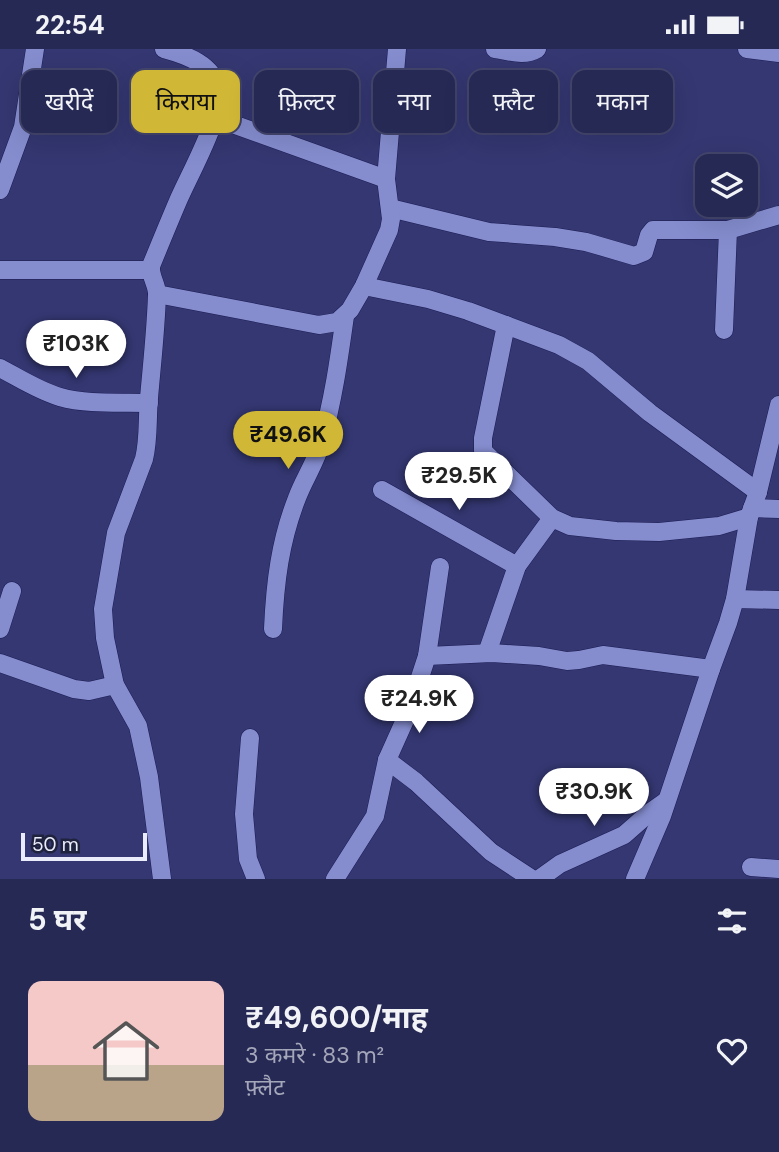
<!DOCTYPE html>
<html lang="hi">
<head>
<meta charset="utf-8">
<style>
  body { margin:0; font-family:"DM Sans","Noto Sans Devanagari",sans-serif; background:#2f315b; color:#f1f3f6; height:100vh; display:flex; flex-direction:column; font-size:26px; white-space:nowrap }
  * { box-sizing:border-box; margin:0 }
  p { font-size:23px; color:#a4a6b9 }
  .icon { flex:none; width:38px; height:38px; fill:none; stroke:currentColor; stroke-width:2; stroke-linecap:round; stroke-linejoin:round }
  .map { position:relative; height:830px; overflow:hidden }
  .drawer { display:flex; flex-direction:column; background:#272955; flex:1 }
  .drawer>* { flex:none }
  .guide { position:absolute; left:21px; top:21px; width:738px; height:63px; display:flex; gap:14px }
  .controls { position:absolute; left:695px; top:105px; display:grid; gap:14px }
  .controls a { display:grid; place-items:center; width:63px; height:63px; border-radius:14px; background:#272955; box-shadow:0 7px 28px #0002,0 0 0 2px #43456c; font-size:35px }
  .scale { position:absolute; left:21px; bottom:18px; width:126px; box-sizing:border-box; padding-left:7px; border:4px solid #eaecfb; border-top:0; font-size:19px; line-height:24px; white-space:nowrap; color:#eaecfb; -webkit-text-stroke:5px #20233d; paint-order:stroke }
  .price { position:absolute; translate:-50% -60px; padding:0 16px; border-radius:24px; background:#fff; color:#222; font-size:23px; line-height:46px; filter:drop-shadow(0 2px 4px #0008) }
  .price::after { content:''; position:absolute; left:50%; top:42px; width:21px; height:16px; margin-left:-10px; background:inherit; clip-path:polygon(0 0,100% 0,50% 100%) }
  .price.current { background:#d0b736; color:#111 }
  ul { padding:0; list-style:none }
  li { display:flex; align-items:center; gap:21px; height:175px; padding:0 28px }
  li span { display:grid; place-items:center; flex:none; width:196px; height:140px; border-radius:14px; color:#555 }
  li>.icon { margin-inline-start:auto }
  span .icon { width:84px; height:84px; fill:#fffc; stroke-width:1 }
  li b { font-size:30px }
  h2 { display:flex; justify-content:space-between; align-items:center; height:84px; padding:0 28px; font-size:30px }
  .chip { padding:0 24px; border-radius:14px; background:#272955; box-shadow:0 7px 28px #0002,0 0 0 2px #43456c; font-size:24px; line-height:63px }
  .chip.current { background:#d0b736; color:#111 }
  .status { display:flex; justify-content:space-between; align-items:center; height:49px; padding:0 35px; background:#272955; direction:ltr }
  .status svg { height:19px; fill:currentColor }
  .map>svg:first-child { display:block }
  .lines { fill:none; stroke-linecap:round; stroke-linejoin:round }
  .minor-casing { stroke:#1d1c53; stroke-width:19 }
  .minor { stroke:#858dcf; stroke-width:18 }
</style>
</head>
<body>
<div class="status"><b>22:54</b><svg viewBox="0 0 49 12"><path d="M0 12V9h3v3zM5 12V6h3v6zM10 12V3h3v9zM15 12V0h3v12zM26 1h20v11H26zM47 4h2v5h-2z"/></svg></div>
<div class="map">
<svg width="779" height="830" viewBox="0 0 779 830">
  <rect width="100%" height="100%" fill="#343771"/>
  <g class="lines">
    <defs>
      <g id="minor">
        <path d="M495,0C509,2 524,8 537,0"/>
        <path d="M747,0L779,4"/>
        <path d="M216,69L386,130"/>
        <path d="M0,141L23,78L35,0"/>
        <path d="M390,159L489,183L555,188L586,193L634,207L644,203L649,186L653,181H728L779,166"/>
        <path d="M0,221H151"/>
        <path d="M364,237L428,250L468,262L559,296L588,312L650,364L758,443"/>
        <path d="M157,245L319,276L337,273L350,261L364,237L389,181L391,170L386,130L397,0"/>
        <path d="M506,276L483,389V402L552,469L570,477L616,482L659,483L719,477L749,468"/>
        <path d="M724,281L728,181"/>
        <path d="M0,319C19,329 39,342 60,348C88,356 120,353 149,354"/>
        <path d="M382,441L517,517"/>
        <path d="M752,459L779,460"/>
        <path d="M735,550L779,551"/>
        <path d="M0,580L12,542"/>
        <path d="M273,580C275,534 280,492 297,449C304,430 316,413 321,394C333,353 339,310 345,267"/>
        <path d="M487,604L517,517L552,469"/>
        <path d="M427,607L492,604L539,607L567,612L579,611L603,606L711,620"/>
        <path d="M0,614L74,640L89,642L115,636"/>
        <path d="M250,689L244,765L248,810L256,830"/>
        <path d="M387,711L416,733L491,803L532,830"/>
        <path d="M751,818L779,820"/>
        <path d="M162,830L149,728L138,677L115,636L105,589L103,560L116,484L144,410C149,390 147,370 149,349C152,314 156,280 157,245C157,235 150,228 151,217C160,195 169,173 178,152C189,126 224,65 218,40C213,15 186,6 164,0"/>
        <path d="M335,830L375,767L387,711L409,662L427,607L440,518"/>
        <path d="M539,830L560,815L624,786L649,764L666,752"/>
        <path d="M635,830L662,767L711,620L728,574L735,550L749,468L758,443L779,356"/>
      </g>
    </defs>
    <!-- minor casing -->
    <use href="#minor" class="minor-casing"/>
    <!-- minor -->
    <use href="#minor" class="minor"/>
  </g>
</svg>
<div class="controls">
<a><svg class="icon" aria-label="layers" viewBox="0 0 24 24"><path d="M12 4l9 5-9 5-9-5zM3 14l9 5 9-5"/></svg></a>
</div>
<div class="scale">50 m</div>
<b class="price" style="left:76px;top:331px">₹103K</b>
<b class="price current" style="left:288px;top:422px">₹49.6K</b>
<b class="price" style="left:459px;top:463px">₹29.5K</b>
<b class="price" style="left:419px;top:686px">₹24.9K</b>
<b class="price" style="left:594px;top:779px">₹30.9K</b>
<div class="guide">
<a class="chip">खरीदें</a>
<a class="chip current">किराया</a>
<a class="chip">फ़िल्टर</a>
<a class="chip">नया</a>
<a class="chip">फ़्लैट</a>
<a class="chip">मकान</a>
</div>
</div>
<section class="drawer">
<h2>5 घर<svg class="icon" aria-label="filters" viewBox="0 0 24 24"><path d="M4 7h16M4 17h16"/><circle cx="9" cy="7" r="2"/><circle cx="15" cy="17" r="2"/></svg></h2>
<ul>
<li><span style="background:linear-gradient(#f6c9c9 60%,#b9a48a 0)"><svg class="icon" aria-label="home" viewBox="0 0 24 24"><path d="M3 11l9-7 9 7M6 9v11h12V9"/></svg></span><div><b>₹49,600/माह</b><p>3 कमरे · 83 m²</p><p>फ़्लैट</p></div><svg class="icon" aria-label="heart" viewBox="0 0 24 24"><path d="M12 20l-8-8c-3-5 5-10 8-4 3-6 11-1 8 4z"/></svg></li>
</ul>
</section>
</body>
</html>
